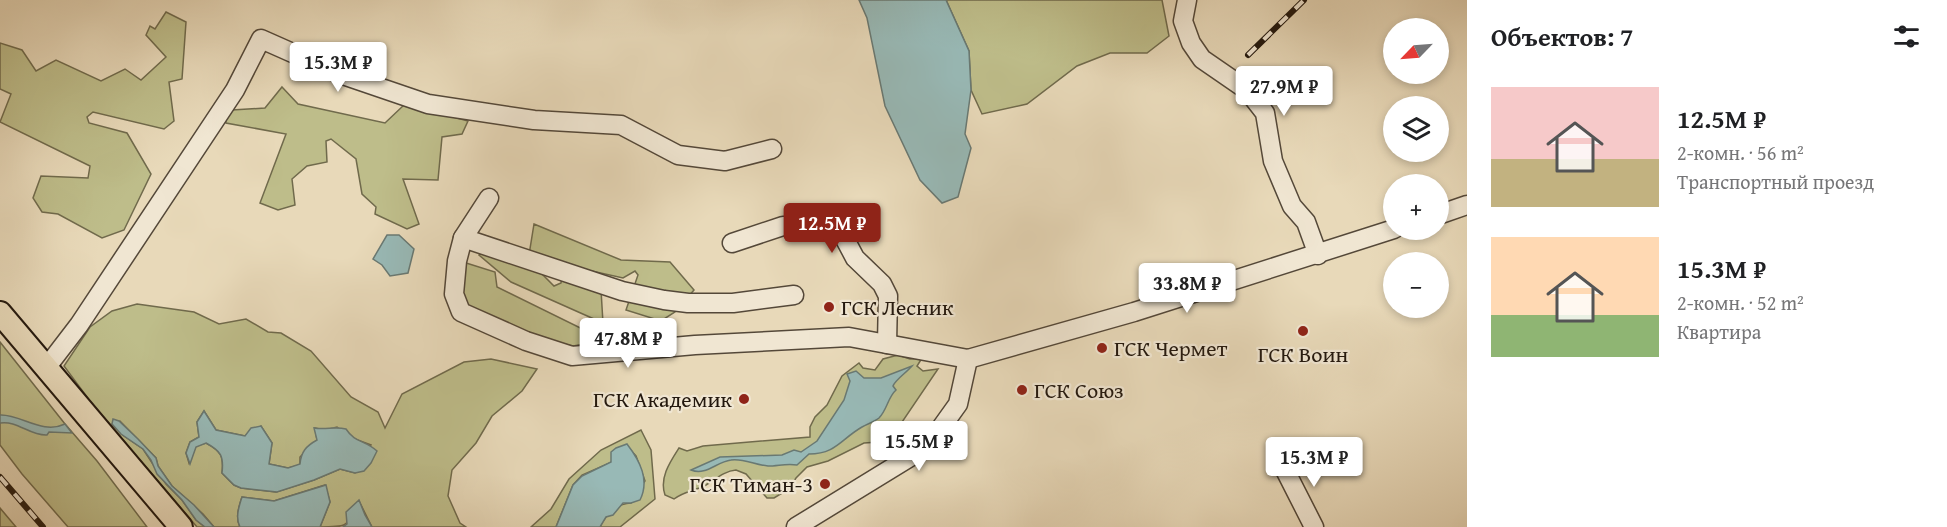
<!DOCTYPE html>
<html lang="ru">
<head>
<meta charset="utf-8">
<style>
  body { margin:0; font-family:"Gentium Book Plus",serif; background:#f2f2f2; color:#202124; height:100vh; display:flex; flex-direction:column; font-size:22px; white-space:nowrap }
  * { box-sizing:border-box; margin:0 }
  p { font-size:20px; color:#757577 }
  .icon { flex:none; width:33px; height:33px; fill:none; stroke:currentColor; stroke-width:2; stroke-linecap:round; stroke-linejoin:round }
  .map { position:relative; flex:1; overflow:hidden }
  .side { display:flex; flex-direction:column; background:#fff; width:480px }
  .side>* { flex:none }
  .needle { width:39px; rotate:245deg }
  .controls { position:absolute; left:1383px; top:18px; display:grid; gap:12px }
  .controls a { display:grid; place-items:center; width:66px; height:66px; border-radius:50%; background:#fff; box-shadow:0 3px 9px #0003; font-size:30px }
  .price { position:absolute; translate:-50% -51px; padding:0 14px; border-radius:6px; background:#fff; color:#222; font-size:20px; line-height:39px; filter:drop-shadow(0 2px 3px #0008) }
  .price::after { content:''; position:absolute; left:50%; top:36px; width:18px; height:14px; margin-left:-9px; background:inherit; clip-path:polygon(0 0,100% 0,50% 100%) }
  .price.current { background:#8f2418; color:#fff }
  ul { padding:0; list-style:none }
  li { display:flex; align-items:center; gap:18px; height:150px; padding:0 24px }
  li span { display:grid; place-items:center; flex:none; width:168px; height:120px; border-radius:0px; color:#555 }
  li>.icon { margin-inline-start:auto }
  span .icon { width:72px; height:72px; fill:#fffc; stroke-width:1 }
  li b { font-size:26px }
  h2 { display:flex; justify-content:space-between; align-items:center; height:72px; padding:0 24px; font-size:26px }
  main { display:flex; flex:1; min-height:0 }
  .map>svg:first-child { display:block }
  .green { fill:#bebd8a; stroke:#706a4c; stroke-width:1.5; fill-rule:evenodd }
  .water { fill:#98b9b6; stroke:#697973; stroke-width:1.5 }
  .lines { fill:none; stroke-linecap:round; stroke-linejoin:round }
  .minor-casing { stroke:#544839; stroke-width:21 }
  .major-casing { stroke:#23180e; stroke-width:26 }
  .minor { stroke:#f0e6d2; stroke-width:18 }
  .major { stroke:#e8d9b9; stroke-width:22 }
  .rail-casing { stroke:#23180e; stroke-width:6 }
  .rail { stroke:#f0e6d2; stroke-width:4; stroke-dasharray:11; stroke-linecap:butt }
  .poi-dot { fill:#8f2418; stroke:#f0e6d2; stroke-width:2 }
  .labels { text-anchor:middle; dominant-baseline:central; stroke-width:4.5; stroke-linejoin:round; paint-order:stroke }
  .poi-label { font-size:22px; fill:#23180e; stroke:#f0e6d2; text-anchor:start }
</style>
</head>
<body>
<main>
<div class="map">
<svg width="1467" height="527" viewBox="0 0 1467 527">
  <rect width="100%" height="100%" fill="#e8d9b9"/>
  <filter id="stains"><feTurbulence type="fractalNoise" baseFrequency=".00333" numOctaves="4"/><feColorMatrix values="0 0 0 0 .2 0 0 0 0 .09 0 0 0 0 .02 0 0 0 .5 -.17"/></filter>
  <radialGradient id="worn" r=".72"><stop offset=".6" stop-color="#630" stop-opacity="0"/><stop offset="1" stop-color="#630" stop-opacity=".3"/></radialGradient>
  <!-- green -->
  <g class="green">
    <path d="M946,0H1162L1169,36L1147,53H1110L1077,66L1027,104L982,114L971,90L969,51Z"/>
    <path d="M166,12L186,22L182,79L169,82L174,121L164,129L93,112L87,117L89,123L127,133L151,174L124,230L102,238L58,214L42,212L33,198L41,176L88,178L90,166L0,122L11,94L0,89V43L22,50L36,71L56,60L101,81L125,69L141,80L166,57L146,35L150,26L155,29Z"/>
    <path d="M282,87L298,104L385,123L405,104L468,121L462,134L442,137L438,180L403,179L419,224L407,229L375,214L376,207L362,194L356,159L331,139L326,141L327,162L307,166L292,179L295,205L278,210L260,203L286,134L226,123L225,116L232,110L265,108Z"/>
    <path d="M534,224L621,260L670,262L694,290L675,312L661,321L626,310L638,275L635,271L623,278L592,271L601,290L603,323L511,282L479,255L486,250L531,263L554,286L561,283L562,277L529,255Z"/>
    <path d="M463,262L495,272L497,287L613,344L607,347L597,342L573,346L533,337L462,303Z"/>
    <path d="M137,304L194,312L219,324L246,319L268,332L281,333L311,351L351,397L378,412L385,428L402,394L464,362L491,359L537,369L522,391L492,416L476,443L452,470L448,496L460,523L466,527H372L359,501C346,527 350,527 320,527L330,502L325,485L274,501L242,497C239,506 235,518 240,527H214L203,514L172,486L158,466L156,458L120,421L112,424L121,434L143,449L166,484L182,500L196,520L205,527H197L147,468L110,428L64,366L90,327L112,311ZM204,411L216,430L245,436L261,426L272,443L269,464L288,468L300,465V457L317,440L315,428L325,430L337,427L352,438L371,445L355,473L340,469L314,480L276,492L241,488L234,485L222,473C224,456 221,451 206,443L196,446L189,463L186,453L190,442L199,437L197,422Z"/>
    <path d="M0,342L65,424L97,461L147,527H68L22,474L0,445Z"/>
    <path d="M898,355L910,359L922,358L917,366L923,371L938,369L896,431L879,442L864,443L828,461L807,467L796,478L789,489L774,498H767L746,474L736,470C724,471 716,479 706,485C695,491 684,491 674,499L665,495C659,478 670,462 679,448L687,451L703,446L810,437V427L815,417L827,405L842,376L859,363L863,368L875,370L883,359Z"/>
    <path d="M641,430L651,450L655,499L620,527H600C605,515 618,503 631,503L645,481L636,456L626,445L612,462L582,475L573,485L556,527H531L551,509L569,479L601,450Z"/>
    <path d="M0,508L16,527H0Z"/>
  </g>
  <!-- water -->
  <g class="water">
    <path d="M859,0H946L969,51L971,90L965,134L971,148L958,197L942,203L920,180L885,106L867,18Z"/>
    <path d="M387,235H399L414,249L408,273L390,276L382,265L373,259Z"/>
    <path d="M912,366C907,372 895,380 893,386L896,390C888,397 887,410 879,418C874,422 867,424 862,427C841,439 836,454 809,454L797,465C787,463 778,466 768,466C755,465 743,458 731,460C716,462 706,476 691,470L720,457L782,455L794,450L801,452L817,441L844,400L850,381L847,374L856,371L864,378H881Z"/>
    <path d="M204,411L216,430L245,436L251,428L261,426L272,443L269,464L288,468L300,464C301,452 306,446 317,440L314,428C326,430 335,426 346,429C355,443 365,440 377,451L371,463L364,471L355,473L340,469L314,480L277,492L241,488L234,485L222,473C224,456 221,451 206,443L196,447L190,464L186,453L190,442L199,437L197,422Z"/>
    <path d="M0,415C21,414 42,435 65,424L72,433L49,432L47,435C30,436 17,420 0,423Z"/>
    <path d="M113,419L119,421L138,439L156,458L158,466L172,486L194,505L214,527H205L196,520L182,500L157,474L151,460L143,449L121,434L112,424Z"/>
    <path d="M627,444C640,461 650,480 640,500L631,503H623L613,515L606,517L600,527H556L573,485L582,476L611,462V452L616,448Z"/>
    <path d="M326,485L330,502L320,527H240C235,518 239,506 242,497L274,501Z"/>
    <path d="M359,500L365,515L372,527H343L347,524L346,512Z"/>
  </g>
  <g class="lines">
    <defs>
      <g id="minor">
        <path d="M1187,0L1183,21L1191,43L1202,59L1247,90L1265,113L1273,161L1292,206L1306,222L1318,255"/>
        <path d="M489,198L463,238L457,261L454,294L461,312L526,341L572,356L695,345L849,337L968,359L1134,312L1394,229"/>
        <path d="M1438,215L1467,205"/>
        <path d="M463,238L622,291L664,300L688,303H733L794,295"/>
        <path d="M732,243L783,226H838L855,258L882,284L888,296L887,344"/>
        <path d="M46,368L79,325L235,90L261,39L340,74L428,104L534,120L621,125L678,155L725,161L772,149"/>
        <path d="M1283,466L1314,527"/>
        <path d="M796,527L928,446L958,404L968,359"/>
      </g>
      <path id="major" d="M0,313L181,527"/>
    </defs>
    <!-- minor casing -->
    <use href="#minor" class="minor-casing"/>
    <!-- major casing -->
    <use href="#major" class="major-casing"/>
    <!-- minor -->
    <use href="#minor" class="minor"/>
    <!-- major -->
    <use href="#major" class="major"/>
    <defs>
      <g id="rail">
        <path d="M1248,55L1304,0"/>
        <path d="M0,477L43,527"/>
      </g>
    </defs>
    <!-- rail casing -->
    <use href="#rail" class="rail-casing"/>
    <!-- rail -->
    <use href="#rail" class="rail"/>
  </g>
  <!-- markers -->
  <g class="poi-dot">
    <circle cx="829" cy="307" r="6"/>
    <circle cx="1303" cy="331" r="6"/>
    <circle cx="1102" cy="348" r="6"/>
    <circle cx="1022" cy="390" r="6"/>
    <circle cx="744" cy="399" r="6"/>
    <circle cx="825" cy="484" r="6"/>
  </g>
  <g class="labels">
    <!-- poi labels -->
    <g class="poi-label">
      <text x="841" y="307">ГСК Лесник</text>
      <text x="1114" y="348">ГСК Чермет</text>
      <text x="1303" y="354" text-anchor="middle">ГСК Воин</text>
      <text x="1034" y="390">ГСК Союз</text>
      <text x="732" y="399" text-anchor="end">ГСК Академик</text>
      <text x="813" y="484" text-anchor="end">ГСК Тиман-3</text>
    </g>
  </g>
  <rect width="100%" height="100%" filter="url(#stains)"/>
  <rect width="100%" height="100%" fill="url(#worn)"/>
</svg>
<div class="controls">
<a><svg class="needle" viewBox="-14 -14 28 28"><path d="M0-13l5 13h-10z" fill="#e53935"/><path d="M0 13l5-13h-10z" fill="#757577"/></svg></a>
<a><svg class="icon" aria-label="layers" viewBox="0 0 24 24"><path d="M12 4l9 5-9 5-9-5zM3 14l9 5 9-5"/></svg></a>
<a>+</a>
<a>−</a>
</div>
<b class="price" style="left:338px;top:93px">15.3M ₽</b>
<b class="price" style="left:1284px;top:117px">27.9M ₽</b>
<b class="price current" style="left:832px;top:254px">12.5M ₽</b>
<b class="price" style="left:1187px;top:314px">33.8M ₽</b>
<b class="price" style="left:628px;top:369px">47.8M ₽</b>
<b class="price" style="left:919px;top:472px">15.5M ₽</b>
<b class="price" style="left:1314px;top:488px">15.3M ₽</b>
</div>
<section class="side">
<h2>Объектов: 7<svg class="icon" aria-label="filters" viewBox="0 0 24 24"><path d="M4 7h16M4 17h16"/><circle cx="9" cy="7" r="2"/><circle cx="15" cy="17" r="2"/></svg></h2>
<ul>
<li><span style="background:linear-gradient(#f6c9c9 60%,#c2b280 0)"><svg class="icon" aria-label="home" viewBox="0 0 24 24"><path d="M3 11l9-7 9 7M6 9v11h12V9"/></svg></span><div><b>12.5M ₽</b><p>2-комн. · 56 m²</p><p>Транспортный проезд</p></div></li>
<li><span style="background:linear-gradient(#ffd9b3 65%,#8fb573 0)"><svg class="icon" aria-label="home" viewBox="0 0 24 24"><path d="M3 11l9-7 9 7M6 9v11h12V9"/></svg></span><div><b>15.3M ₽</b><p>2-комн. · 52 m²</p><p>Квартира</p></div></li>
</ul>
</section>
</main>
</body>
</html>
